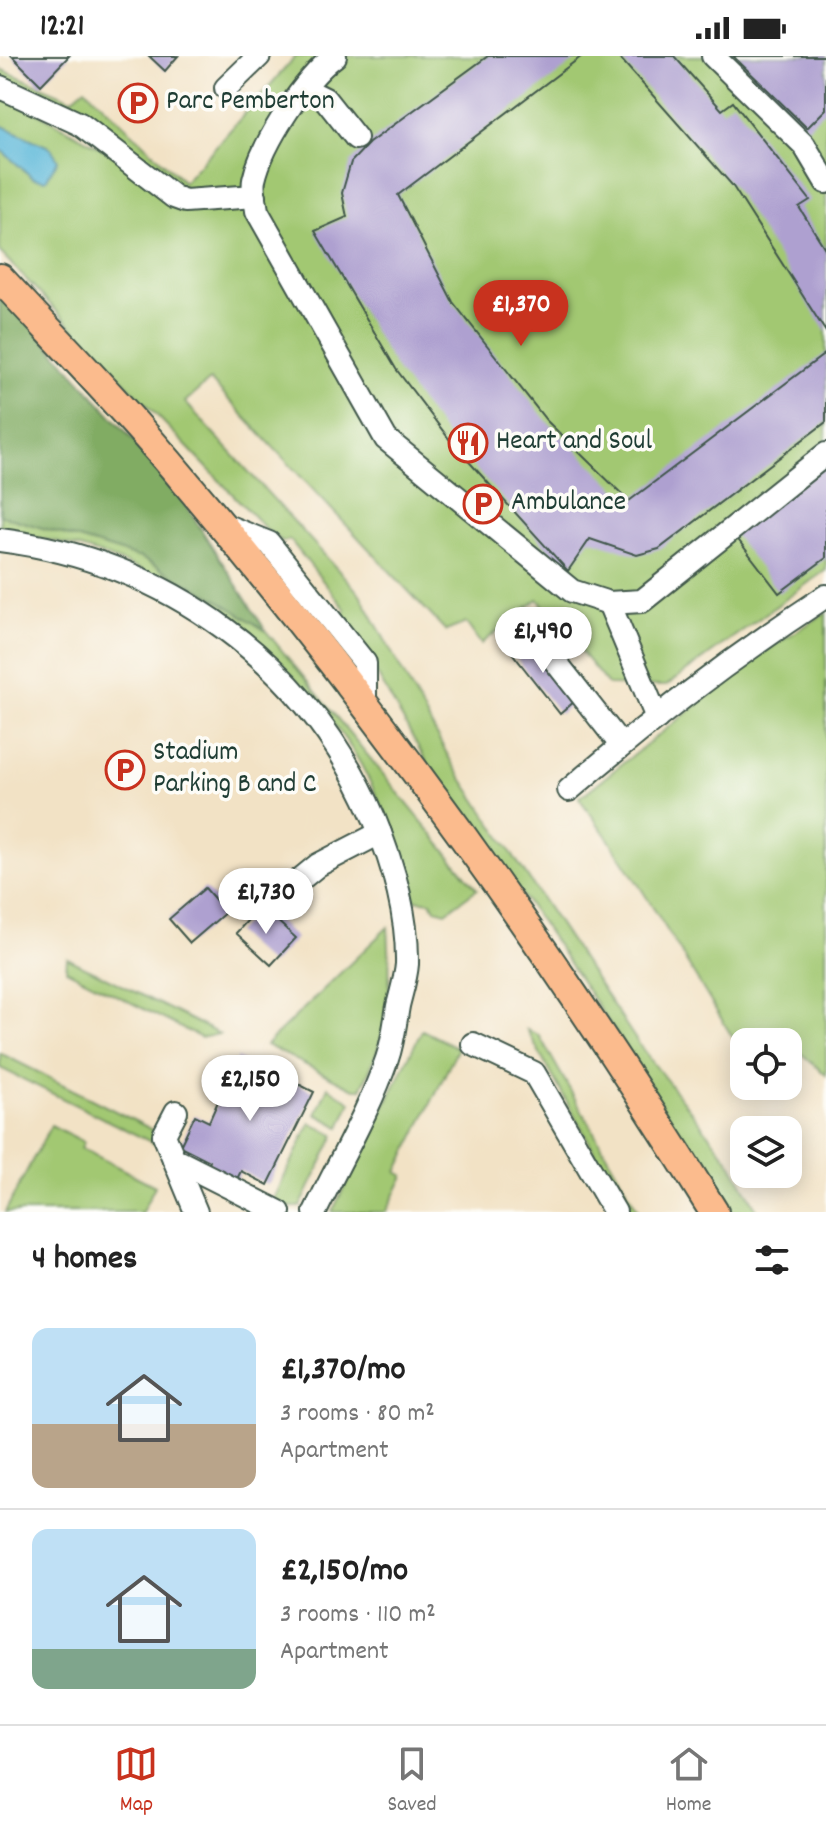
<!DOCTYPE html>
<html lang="en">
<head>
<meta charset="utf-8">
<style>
  body { margin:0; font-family:Dekko,sans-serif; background:#f2f2f2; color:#222; height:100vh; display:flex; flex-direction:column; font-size:30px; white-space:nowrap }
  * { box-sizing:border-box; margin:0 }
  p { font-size:26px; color:#767676 }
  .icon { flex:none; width:44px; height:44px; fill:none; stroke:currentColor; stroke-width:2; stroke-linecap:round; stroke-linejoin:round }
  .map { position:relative; height:1156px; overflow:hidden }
  .side { display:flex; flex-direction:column; background:#fff; flex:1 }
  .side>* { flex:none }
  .buttons { position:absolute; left:730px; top:972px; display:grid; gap:16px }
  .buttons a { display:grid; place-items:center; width:72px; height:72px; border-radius:16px; background:#fff; box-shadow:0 4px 20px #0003; font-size:40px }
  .price { position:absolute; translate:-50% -68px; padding:0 18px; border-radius:28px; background:#fff; color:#222; font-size:26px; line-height:52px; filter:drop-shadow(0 2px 4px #0008) }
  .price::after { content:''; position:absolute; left:50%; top:48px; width:24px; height:18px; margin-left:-12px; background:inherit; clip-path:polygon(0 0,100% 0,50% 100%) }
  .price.active { background:#c8321e; color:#fff }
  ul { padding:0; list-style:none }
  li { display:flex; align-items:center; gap:24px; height:200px; padding:0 32px }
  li+li { border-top:2px solid #e0e0e0 }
  li span { display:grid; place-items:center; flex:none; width:224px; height:160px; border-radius:16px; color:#555 }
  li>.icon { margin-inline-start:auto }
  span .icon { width:96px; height:96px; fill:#fffc; stroke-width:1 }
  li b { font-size:34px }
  h2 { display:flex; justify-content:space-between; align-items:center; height:96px; padding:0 32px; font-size:34px }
  .status { display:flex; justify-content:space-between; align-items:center; height:56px; padding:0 40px; background:#fff; direction:ltr }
  .status svg { height:22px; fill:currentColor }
  .menu { display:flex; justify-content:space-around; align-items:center; height:112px; border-top:2px solid #e0e0e0; background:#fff; font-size:22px; color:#767676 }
  .menu a { display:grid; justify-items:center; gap:4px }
  .menu .active { color:#c8321e }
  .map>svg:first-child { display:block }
  .green { fill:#a2c872; stroke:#608253; stroke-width:2 }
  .forest { fill:#81ac64; stroke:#50744c; stroke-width:2 }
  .water { fill:#5bb8d9; stroke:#3d7a86; stroke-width:2 }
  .building { fill:#aea0d0 }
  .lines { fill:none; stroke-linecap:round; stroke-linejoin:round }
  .minor-casing { stroke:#3f564a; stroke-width:26 }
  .major-casing { stroke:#3f564a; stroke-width:32 }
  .minor { stroke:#fff; stroke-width:22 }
  .major { stroke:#fbbb8d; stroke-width:28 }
  .labels { text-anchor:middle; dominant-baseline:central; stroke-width:7; stroke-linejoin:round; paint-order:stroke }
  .poi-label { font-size:28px; fill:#1f3d34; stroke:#fdfcf7; text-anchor:start }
</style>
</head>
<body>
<div class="status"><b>12:21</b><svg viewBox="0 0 49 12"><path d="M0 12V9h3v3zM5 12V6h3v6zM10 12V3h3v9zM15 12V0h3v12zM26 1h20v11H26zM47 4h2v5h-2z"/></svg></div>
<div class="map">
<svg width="826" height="1156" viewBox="0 0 826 1156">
  <rect width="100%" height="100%" fill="#fdfcf7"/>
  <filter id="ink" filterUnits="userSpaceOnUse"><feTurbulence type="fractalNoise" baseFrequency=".0125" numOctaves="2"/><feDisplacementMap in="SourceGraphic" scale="16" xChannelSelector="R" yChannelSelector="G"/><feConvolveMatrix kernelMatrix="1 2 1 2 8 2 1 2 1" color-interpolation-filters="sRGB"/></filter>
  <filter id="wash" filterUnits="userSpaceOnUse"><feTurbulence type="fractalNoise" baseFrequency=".006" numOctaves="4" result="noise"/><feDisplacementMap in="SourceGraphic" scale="32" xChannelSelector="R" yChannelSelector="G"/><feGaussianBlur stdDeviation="1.8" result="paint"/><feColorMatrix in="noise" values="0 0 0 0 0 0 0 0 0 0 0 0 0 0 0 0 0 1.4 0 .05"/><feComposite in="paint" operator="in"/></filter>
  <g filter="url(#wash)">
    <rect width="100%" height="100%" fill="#f2e2c5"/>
    <!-- green -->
    <g class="green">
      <path d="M296,0H826V514L666,630L608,629L538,543L481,588L466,567L446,575L210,324L185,346L360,538L453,709L640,990L731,1107L758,1156H727L634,1004L542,867L429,710L343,558L346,554L290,484L283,486L266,473L0,196V93L33,122L51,92L0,69V36L179,135L0,24V13L72,43L85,32L184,126Z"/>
      <path d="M0,459L141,502L220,545L266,575L477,833L446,856L435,853L431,846L415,844C398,793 380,737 351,692C270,571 145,493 0,476Z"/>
      <path d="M826,557V1019L788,986H744V993H740C687,909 639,822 579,742L765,595Z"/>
      <path d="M388,871C392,938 391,971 361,1033H354L266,989Z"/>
      <path d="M67,902L219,978L201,982L66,914Z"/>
      <path d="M422,974L458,992L397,1116L404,1120L386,1156H332Z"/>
      <path d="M527,974L539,979L639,1156H628Z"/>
      <path d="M0,997L155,1075L157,1089L0,1012Z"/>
      <path d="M328,1031L351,1046L340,1071L316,1058Z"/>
      <path d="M310,1067L335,1079L300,1151H285L273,1145Z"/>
      <path d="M51,1069L84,1086L81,1092L155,1130L142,1156H5Z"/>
    </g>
    <!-- forest -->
    <path class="forest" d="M0,235L171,426L266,575L220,545L141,502L0,459Z"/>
    <!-- water -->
    <path class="water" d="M0,69L51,92L58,104L46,124L33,122L0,93Z"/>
    <g id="blocks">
      <!-- building -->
      <g class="building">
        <path d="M12,0H69L41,29Z"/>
        <path d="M149,0H178L165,15Z"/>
        <path d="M488,0H582L398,139L453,246L546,364L629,445L826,297V366L659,493L637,499L590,483L568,515L453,388L396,313L315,175L347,161L342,137L351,106L369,87Z"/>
        <path d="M618,0H674L722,54L733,46L810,144L799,151L826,194V276L732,129Z"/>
        <path d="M733,0H826V53L807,72Z"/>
        <path d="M826,406V502L779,537L733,477Z"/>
        <path d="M526,580L576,644L560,658L509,593Z"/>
        <path d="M205,832L226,856L190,887L169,863Z"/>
        <path d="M261,850L296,882L271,909L236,877Z"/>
        <path d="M237,1002L257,1012L259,1008L314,1036L268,1129L241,1115L236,1125L208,1111L210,1105L180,1090L195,1059L209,1066Z"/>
      </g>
    </g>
  </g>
  <g filter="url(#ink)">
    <use href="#blocks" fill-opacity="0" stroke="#3f564a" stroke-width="2"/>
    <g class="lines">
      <defs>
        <g id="minor">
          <path d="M335,0C305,22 262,87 254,124C252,133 256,146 257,155L386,383L572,535L609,547L642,545L826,398"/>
          <path d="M713,0L804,89L826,126"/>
          <path d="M0,31L80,68L174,141L185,145L255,140"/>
          <path d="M226,32L259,0"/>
          <path d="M305,33L325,43L356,82"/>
          <path d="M219,467L269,487L365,607V651"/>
          <path d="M0,484C167,505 308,607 374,762C393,808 408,858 407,908C406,922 401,937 398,950C395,967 393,986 387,1003C369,1055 339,1106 315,1156"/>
          <path d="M609,547L657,662"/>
          <path d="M548,596L621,689"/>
          <path d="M569,734C650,664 736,599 826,540"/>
          <path d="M285,836L318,809L380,777"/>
          <path d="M473,988L534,1017L615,1156"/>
          <path d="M176,1056L164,1079L196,1156"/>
          <path d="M174,1103L279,1156"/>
        </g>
        <path id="major" d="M0,222C61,288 125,353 183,423C378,653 555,899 714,1156"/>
      </defs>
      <!-- minor casing -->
      <use href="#minor" class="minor-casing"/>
      <!-- major casing -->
      <use href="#major" class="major-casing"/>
      <!-- minor -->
      <use href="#minor" class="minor"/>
      <!-- major -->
      <use href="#major" class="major"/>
    </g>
  </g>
  <!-- icons -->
  <defs>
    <symbol id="parking-ring" viewBox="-11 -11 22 22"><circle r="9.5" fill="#fdfcf7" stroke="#c8321e" stroke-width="1.5"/><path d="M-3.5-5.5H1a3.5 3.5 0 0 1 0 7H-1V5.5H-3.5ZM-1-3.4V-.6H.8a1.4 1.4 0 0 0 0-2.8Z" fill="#c8321e"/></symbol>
    <symbol id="restaurant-ring" viewBox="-11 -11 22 22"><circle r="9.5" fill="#fdfcf7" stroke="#c8321e" stroke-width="1.5"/><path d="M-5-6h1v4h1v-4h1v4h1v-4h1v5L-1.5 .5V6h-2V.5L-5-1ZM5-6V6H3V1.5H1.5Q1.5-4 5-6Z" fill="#c8321e"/></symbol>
  </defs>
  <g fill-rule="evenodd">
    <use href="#parking-ring" x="116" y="25" width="44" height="44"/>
    <use href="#restaurant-ring" x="446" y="365" width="44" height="44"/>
    <use href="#parking-ring" x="461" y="426" width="44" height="44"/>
    <use href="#parking-ring" x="103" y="692" width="44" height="44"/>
  </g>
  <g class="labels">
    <!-- poi labels -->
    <g class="poi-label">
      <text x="166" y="47">Parc Pemberton</text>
      <text x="496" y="387">Heart and Soul</text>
      <text x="511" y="448">Ambulance</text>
      <text x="153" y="698">Stadium<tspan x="153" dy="32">Parking B and C</tspan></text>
    </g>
  </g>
</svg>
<div class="buttons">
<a><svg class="icon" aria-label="locate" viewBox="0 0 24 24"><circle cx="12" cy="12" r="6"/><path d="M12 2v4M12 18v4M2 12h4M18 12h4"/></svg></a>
<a><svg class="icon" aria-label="layers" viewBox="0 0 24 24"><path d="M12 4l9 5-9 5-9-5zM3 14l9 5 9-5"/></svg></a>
</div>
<b class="price active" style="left:521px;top:292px">£1,370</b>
<b class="price" style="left:543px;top:619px">£1,490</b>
<b class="price" style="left:266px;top:880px">£1,730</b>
<b class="price" style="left:250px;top:1067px">£2,150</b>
</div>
<section class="side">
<h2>4 homes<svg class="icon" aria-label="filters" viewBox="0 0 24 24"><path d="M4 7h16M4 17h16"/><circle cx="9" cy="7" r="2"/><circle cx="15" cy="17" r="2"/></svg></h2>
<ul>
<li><span style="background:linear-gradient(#bfe0f5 60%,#b9a48a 0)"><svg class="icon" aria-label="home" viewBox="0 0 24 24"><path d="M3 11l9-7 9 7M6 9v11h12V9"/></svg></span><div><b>£1,370/mo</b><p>3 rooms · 80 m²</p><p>Apartment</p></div></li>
<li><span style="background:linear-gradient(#bfe0f5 75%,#7fa58c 0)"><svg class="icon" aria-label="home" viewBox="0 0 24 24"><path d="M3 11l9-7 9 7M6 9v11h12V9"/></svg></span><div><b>£2,150/mo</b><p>3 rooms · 110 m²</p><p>Apartment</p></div></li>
</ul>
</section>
<nav class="menu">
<a class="active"><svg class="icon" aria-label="map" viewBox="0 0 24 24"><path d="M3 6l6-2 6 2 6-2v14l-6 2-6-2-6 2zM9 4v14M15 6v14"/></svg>Map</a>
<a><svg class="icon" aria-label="saved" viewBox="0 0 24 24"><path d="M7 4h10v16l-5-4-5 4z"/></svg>Saved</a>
<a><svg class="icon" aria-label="home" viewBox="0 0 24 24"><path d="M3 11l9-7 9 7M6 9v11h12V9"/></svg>Home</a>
</nav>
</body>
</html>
